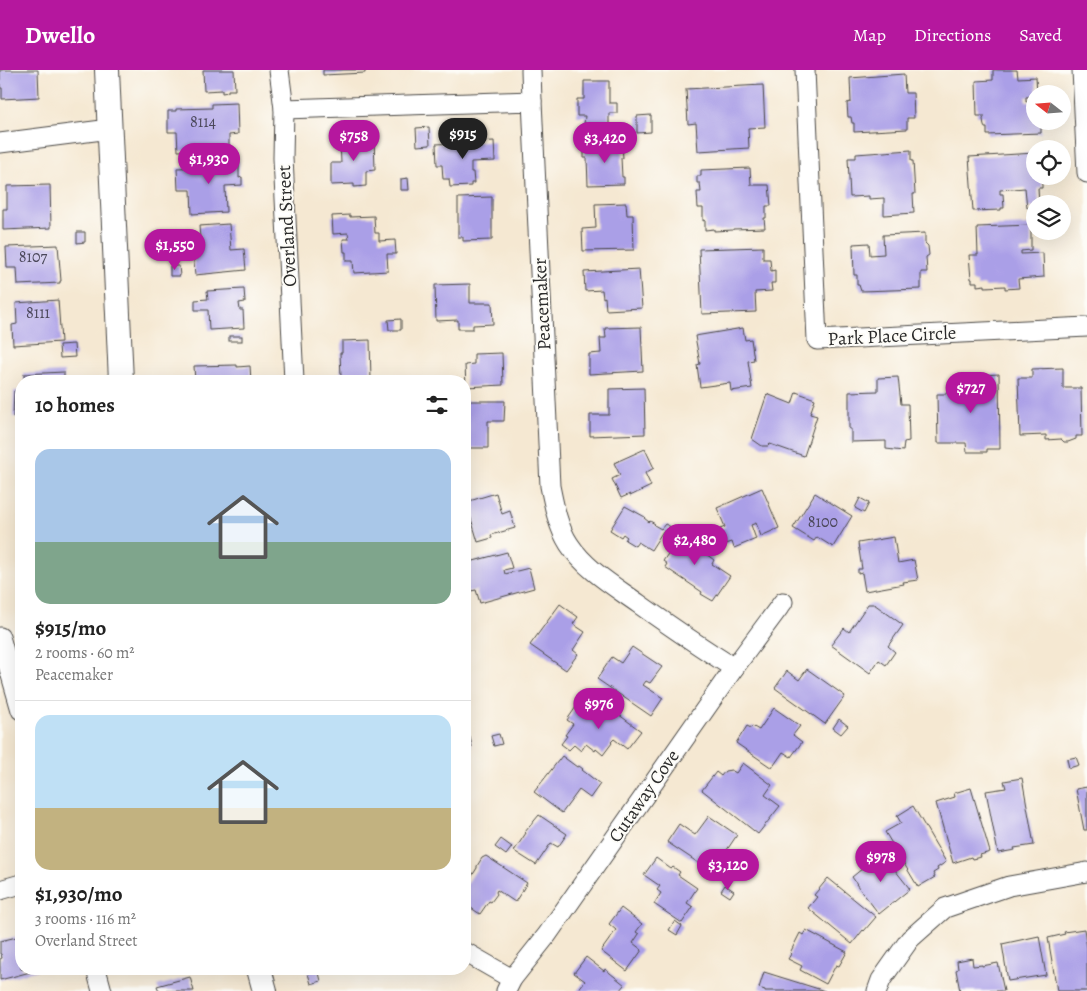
<!DOCTYPE html>
<html lang="en">
<head>
<meta charset="utf-8">
<style>
  body { margin:0; font-family:Alegreya,serif; background:#f6f6f6; color:#222; height:100vh; display:flex; flex-direction:column; font-size:19px; white-space:nowrap }
  * { box-sizing:border-box; margin:0 }
  p { font-size:16px; color:#767676 }
  .icon { flex:none; width:28px; height:28px; fill:none; stroke:currentColor; stroke-width:2; stroke-linecap:round; stroke-linejoin:round }
  .map { position:relative; flex:1; overflow:hidden }
  .side { position:absolute; left:15px; top:305px; width:456px; height:600px; display:flex; flex-direction:column; background:#fff; border-radius:20px; box-shadow:0 5px 20px #0002 }
  .side>* { flex:none }
  .needle { width:32px; rotate:287deg }
  .tools { position:absolute; left:1026px; top:15px; display:grid; gap:10px }
  .tools a { display:grid; place-items:center; width:45px; height:45px; border-radius:50%; background:#fff; box-shadow:0 5px 20px #0002; font-size:25px }
  .price { position:absolute; translate:-50% -42px; padding:0 11px; border-radius:18px; background:#b5179e; color:#fff; font-size:16px; line-height:32px; filter:drop-shadow(0 1px 2px #0008) }
  .price::after { content:''; position:absolute; left:50%; top:30px; width:15px; height:11px; margin-left:-8px; background:inherit; clip-path:polygon(0 0,100% 0,50% 100%) }
  .price.current { background:#222; color:#fff }
  ul { padding:0; list-style:none }
  li { display:grid; align-content:center; gap:10px; height:265px; padding:0 20px }
  li+li { border-top:1px solid #e0e0e0 }
  li span { display:grid; place-items:center; height:155px; border-radius:15px; color:#555 }
  li>.icon { margin-inline-start:auto }
  span .icon { width:90px; height:90px; fill:#fffc; stroke-width:1 }
  li b { font-size:21px }
  h2 { display:flex; justify-content:space-between; align-items:center; height:60px; padding:0 20px; font-size:21px }
  header { display:flex; align-items:center; gap:30px; box-sizing:border-box; height:70px; padding:0 25px; background:#b5179e; color:#fff }
  header strong { font-size:24px }
  nav { display:flex; gap:28px; margin-inline-start:auto; font-size:18px }
  .map>svg:first-child { display:block }
  .building { fill:#aa9fe7 }
  .lines { fill:none; stroke-linecap:round; stroke-linejoin:round }
  .minor-casing { stroke:#494744; stroke-width:21 }
  .tertiary-casing { stroke:#494744; stroke-width:26 }
  .minor { stroke:#fff; stroke-width:19 }
  .tertiary { stroke:#fff; stroke-width:24 }
  .labels { text-anchor:middle; dominant-baseline:central; stroke-width:4; stroke-linejoin:round; paint-order:stroke }
  .number-label { font-size:16px; fill:#4b485a }
  .street-label { font-size:19px; fill:#2b2b2b; stroke:#fdfcf7 }
</style>
</head>
<body>
<header>
<strong>Dwello</strong>
<nav><a>Map</a><a>Directions</a><a>Saved</a></nav>
</header>
<div class="map">
<svg width="1087" height="921" viewBox="0 0 1087 921">
  <rect width="100%" height="100%" fill="#fdfcf7"/>
  <filter id="ink" filterUnits="userSpaceOnUse"><feTurbulence type="fractalNoise" baseFrequency=".02" numOctaves="2"/><feDisplacementMap in="SourceGraphic" scale="10" xChannelSelector="R" yChannelSelector="G"/><feConvolveMatrix kernelMatrix="1 2 1 2 8 2 1 2 1" color-interpolation-filters="sRGB"/></filter>
  <filter id="wash" filterUnits="userSpaceOnUse"><feTurbulence type="fractalNoise" baseFrequency=".0096" numOctaves="4" result="noise"/><feDisplacementMap in="SourceGraphic" scale="20" xChannelSelector="R" yChannelSelector="G"/><feGaussianBlur stdDeviation="1.12" result="paint"/><feColorMatrix in="noise" values="0 0 0 0 0 0 0 0 0 0 0 0 0 0 0 0 0 1.4 0 .05"/><feComposite in="paint" operator="in"/></filter>
  <g filter="url(#wash)">
    <rect width="100%" height="100%" fill="#f5e8d2"/>
    <g id="blocks">
      <!-- building -->
      <g class="building">
        <path d="M0,0H38L39,27L2,29V18H0Z"/>
        <path d="M203,0H234L235,20H228V22L222,23V20L204,21Z"/>
        <path d="M323,0H365V3L323,5Z"/>
        <path d="M993,0H1017L1018,8L1036,7L1037,24H1035V26L1026,27V32H1034L1035,51H1041V63L987,65V58H985L984,56L983,49L985,46H977L976,11L993,10Z"/>
        <path d="M904,4L905,23H913L914,48H907V59L854,62V53H852L851,47H848L847,33L851,32L850,8Z"/>
        <path d="M584,11H609V33H617V43H609V61H587L586,53L584,54L585,46H577V29H584Z"/>
        <path d="M763,15L765,57L748,58L749,78L698,81L696,53L688,54L686,19Z"/>
        <path d="M237,33L238,64L229,65V79L178,81L177,62H168V41H176V39L212,38V34Z"/>
        <path d="M651,45V62L637,63V46Z"/>
        <path d="M429,57L430,75L417,76L416,58Z"/>
        <path d="M374,68L375,100L366,101V116L354,117V114L331,115V93H341L340,70Z"/>
        <path d="M494,71L495,91L471,92V102H473L474,113H471V116L450,117L449,109H443L442,95H437L436,74Z"/>
        <path d="M612,71L613,75H622L623,88H621L622,107H624V114L588,115L587,88H584V80L587,76H600V72Z"/>
        <path d="M911,80V91H913L915,124H913L914,143L884,145V128L869,129V126L850,127L848,88H856V84Z"/>
        <path d="M1035,83V106H1042V118H1038L1039,134H1035V137L1027,138L1025,118L1000,120V124H1003L1004,138H1001V140L973,141L969,87Z"/>
        <path d="M239,91V108L242,107V115L225,116L226,142L192,144L191,120H178L177,98L208,97V92Z"/>
        <path d="M750,98L751,115H769L771,136H766V148H764L765,158L733,159V160L714,161V159L705,160V150L703,151V138H698L697,122H701L700,113H697V106H701V100Z"/>
        <path d="M408,108L409,120H401V109Z"/>
        <path d="M50,115L51,158L3,160V139H7V116Z"/>
        <path d="M492,127V170L463,171V167H458V128Z"/>
        <path d="M626,133L627,145H633L634,180L583,181L582,159L596,158L595,134Z"/>
        <path d="M350,145V147L374,146L375,163H379V171L395,170L396,184H387L388,201L354,203L353,191H346V182H344L343,169H349L348,163L333,164L332,146Z"/>
        <path d="M229,154L231,180L244,179L246,200L195,205L192,168H200L199,156Z"/>
        <path d="M1031,155V180L1021,181V184L1043,183L1044,207L1018,209L1019,218L1005,219V216L985,217V215L977,216V212H972V209H971L969,185H978L977,157Z"/>
        <path d="M77,162H85V172L77,173Z"/>
        <path d="M925,163V173L928,176L929,185L926,187L927,202H921V219L861,221L859,215H857V205H854L853,174L869,173L870,185L884,184L883,165Z"/>
        <path d="M58,175L61,211H60V213L18,215L17,198H7L6,177Z"/>
        <path d="M763,177V189H770L771,201L775,200V213H771L772,221L755,222L756,242L702,244L699,179Z"/>
        <path d="M170,196H179L180,206H170Z"/>
        <path d="M639,199L642,238L606,240L605,227L603,228L602,220L585,221L584,202Z"/>
        <path d="M470,214V233H492L493,254L473,255V259H458V250L436,251L435,215Z"/>
        <path d="M244,219L245,232L239,233L240,240H243L244,258L209,260L208,240H195V230L208,229L207,221Z"/>
        <path d="M58,230L61,272L13,275L12,255L17,254L16,233Z"/>
        <path d="M401,249V260H389L388,250Z"/>
        <path d="M641,257L643,301L589,304V284L601,283L600,268H606L605,258Z"/>
        <path d="M743,258L745,270L751,269L754,290L748,291L752,318L731,321L730,313L700,317L697,295L700,294L695,266Z"/>
        <rect x="229" y="266" width="13" height="5"/>
        <path d="M370,270L371,311H344V307H341L340,283H342V271Z"/>
        <path d="M74,274L75,287L60,288L59,275Z"/>
        <path d="M502,283L503,315L466,317L465,295L474,294V284Z"/>
        <path d="M237,295V297L250,296L251,311H195L194,296Z"/>
        <path d="M1063,298V318H1081L1082,366H1076V369L1068,372H1064L1061,369L1046,370V365L1020,366L1018,308H1032V299Z"/>
        <path d="M64,302V311H24V304Z"/>
        <path d="M999,304L1000,379H987V382H967L966,373H938L937,324H946V322H957V305L984,306V305Z"/>
        <path d="M898,307L901,334H908L909,371L904,372L903,381L886,379V371L851,372V359H849V322L878,321V308Z"/>
        <path d="M644,318L645,364L590,366V345H609V319Z"/>
        <path d="M14,321H21V346L13,347Z"/>
        <path d="M796,322L815,329L810,344L817,346L804,386L770,374L768,376H762L752,369L767,324L792,334Z"/>
        <path d="M465,331H505L504,351H488V378H465Z"/>
        <path d="M645,379L654,398L645,403L651,416L630,426V424L621,428L612,409L620,405L614,393Z"/>
        <path d="M762,418L779,458L761,466L756,453L751,455L756,469L734,478L732,472L726,474L720,459L725,457L717,438Z"/>
        <path d="M496,423L502,444L510,441L515,458L491,465L492,468L478,472L466,432Z"/>
        <path d="M815,423L852,446L833,477L817,467L814,471L793,458Z"/>
        <path d="M860,428L869,433L864,443L855,438Z"/>
        <path d="M625,436L645,447L644,448L649,452L650,451L655,454L654,455L661,459L665,454L671,457L667,463L663,461L651,480L638,472L635,476L625,470L627,467L623,464L621,467L610,460Z"/>
        <path d="M674,465L690,475L695,467L710,478L706,484L714,490L712,494L730,506L713,531L701,524L702,522L665,497L667,494L663,491L670,481L665,478Z"/>
        <path d="M894,467L898,493L914,490L918,510L903,512L904,514L865,521L862,503L858,504V499H862L858,473Z"/>
        <path d="M507,482L512,498L504,500L505,504L529,498L534,518L480,533L476,520L466,522L465,503L469,502L466,493Z"/>
        <path d="M560,534L578,547L573,554L585,562L573,580L578,584L566,600L530,575Z"/>
        <path d="M868,534H874L903,555L888,576L895,582L886,595L879,590L870,603L831,575L844,558L849,562Z"/>
        <path d="M632,577L662,597L650,613L646,611L643,615L663,628L651,646L597,609L612,587L621,593Z"/>
        <path d="M807,599L845,626L825,654L775,618L787,601L799,610Z"/>
        <path d="M591,631L608,644L611,639L641,661L627,679L614,669L611,672L612,673L603,685L596,679L595,681L586,674L581,681L574,675L569,680L561,674L567,666L565,665L573,654L567,650L576,637L582,642Z"/>
        <path d="M774,638L800,656L793,665L802,672L791,687L783,682L772,698L736,673L747,656L751,658L752,656L759,660Z"/>
        <path d="M839,649L848,656L841,664L833,658Z"/>
        <path d="M499,664L502,674L494,676L491,666Z"/>
        <path d="M470,667L472,677L465,679V669Z"/>
        <path d="M562,686L577,697L579,696L583,699L582,700L600,714L590,728L579,720L562,743L534,722Z"/>
        <path d="M1076,687L1079,695L1069,698L1067,689Z"/>
        <path d="M743,693L772,715L765,725L780,736L758,764L702,720L716,702L721,706L725,701L731,700L736,703Z"/>
        <path d="M1022,708L1034,775L1014,778L1015,780L998,783L986,721L1006,718L1004,711Z"/>
        <path d="M1087,717V760H1084L1076,719Z"/>
        <path d="M971,718L990,782L980,785L981,787L972,789L971,787L953,793L936,733L955,727L954,723Z"/>
        <path d="M913,736L946,792L937,798L938,800L933,803L935,807L918,817L885,762L901,753L897,746Z"/>
        <path d="M539,745L567,764L558,777L551,773L536,795L514,781L526,763L525,762Z"/>
        <path d="M709,746L737,765L712,802L667,772L679,754L695,765Z"/>
        <path d="M501,769L512,777L506,785L495,777Z"/>
        <path d="M880,781L910,819L879,844L856,814H857L852,807L873,790L871,788Z"/>
        <path d="M486,786L527,813L515,832L497,820L496,822L497,824L491,832L489,831L480,844L465,834V817L477,798V796L482,788Z"/>
        <path d="M656,788L671,799L673,797L680,802L678,805L697,818L687,833L693,837L682,853L654,834L661,823L657,820L660,816L644,805Z"/>
        <path d="M828,808L876,847L864,861L863,860L852,874L808,838L817,827L814,825Z"/>
        <path d="M725,815L734,821L730,827L721,821Z"/>
        <path d="M621,838L642,854L636,862L639,864L633,873L642,880L627,901L601,881L616,860L609,854Z"/>
        <path d="M675,851L682,856L677,865L669,860Z"/>
        <path d="M1084,859L1087,878V921H1057L1048,868L1065,864L1064,862Z"/>
        <path d="M806,860L847,882L839,896L836,895L826,914L800,900L802,896L788,889L791,884L790,883L800,863L803,865Z"/>
        <path d="M21,866V899H38V900L0,910V889L2,888L1,884H0V871Z"/>
        <path d="M1039,866L1046,905L1008,911L1002,874Z"/>
        <path d="M586,887L604,901L605,899L625,915L620,921H577L585,911L574,903Z"/>
        <path d="M972,888L973,896L982,895V896L998,893L1004,921H960L956,900L958,899L957,891Z"/>
        <path d="M311,899H318L321,911L311,914L307,900Z"/>
        <path d="M764,902L825,921H765V920L759,918Z"/>
        <path d="M190,907L194,921H159L157,916Z"/>
      </g>
    </g>
  </g>
  <g filter="url(#ink)">
    <use href="#blocks" fill-opacity="0" stroke="#494744" stroke-width="1"/>
    <g class="lines">
      <defs>
        <g id="minor">
          <path d="M279,0L284,39L283,88L294,311"/>
          <path d="M531,0L532,31"/>
          <path d="M805,0L817,270L1087,257"/>
          <path d="M1082,0L1087,103"/>
          <path d="M284,39L532,31L550,416C554,436 558,457 569,474C586,500 614,516 639,534C670,556 702,578 734,598"/>
          <path d="M0,73L110,59"/>
          <path d="M0,567L21,640"/>
          <path d="M0,820L21,814"/>
          <path d="M465,882L512,909"/>
          <path d="M96,899L102,921"/>
          <path d="M506,921L512,909L547,865L734,598L783,532"/>
          <path d="M877,921L881,910L910,869L945,838L1009,816L1087,802"/>
        </g>
        <g id="tertiary">
          <path d="M107,0L121,311"/>
          <path d="M259,899L265,921"/>
        </g>
      </defs>
      <!-- minor casing -->
      <use href="#minor" class="minor-casing"/>
      <!-- tertiary casing -->
      <use href="#tertiary" class="tertiary-casing"/>
      <!-- minor -->
      <use href="#minor" class="minor"/>
      <!-- tertiary -->
      <use href="#tertiary" class="tertiary"/>
    </g>
  </g>
  <g class="labels">
    <!-- number labels -->
    <g class="number-label">
      <text x="203" y="52">8114</text>
      <text x="33" y="187">8107</text>
      <text x="38" y="243">8111</text>
      <text x="823" y="452">8100</text>
    </g>
    <!-- street labels -->
    <g class="street-label">
      <text transform="translate(287 156) rotate(-93)">Overland Street</text>
      <text transform="translate(542 234) rotate(-93)">Peacemaker</text>
      <text transform="translate(892 266) rotate(-3)">Park Place Circle</text>
      <text transform="translate(644 726) rotate(-55)">Cutaway Cove</text>
    </g>
  </g>
</svg>
<div class="tools">
<a><svg class="needle" viewBox="-14 -14 28 28"><path d="M0-13l5 13h-10z" fill="#e53935"/><path d="M0 13l5-13h-10z" fill="#767676"/></svg></a>
<a><svg class="icon" aria-label="locate" viewBox="0 0 24 24"><circle cx="12" cy="12" r="6"/><path d="M12 2v4M12 18v4M2 12h4M18 12h4"/></svg></a>
<a><svg class="icon" aria-label="layers" viewBox="0 0 24 24"><path d="M12 4l9 5-9 5-9-5zM3 14l9 5 9-5"/></svg></a>
</div>
<b class="price current" style="left:463px;top:90px">$915</b>
<b class="price" style="left:354px;top:92px">$758</b>
<b class="price" style="left:605px;top:94px">$3,420</b>
<b class="price" style="left:209px;top:115px">$1,930</b>
<b class="price" style="left:175px;top:201px">$1,550</b>
<b class="price" style="left:971px;top:344px">$727</b>
<b class="price" style="left:695px;top:496px">$2,480</b>
<b class="price" style="left:599px;top:660px">$976</b>
<b class="price" style="left:881px;top:813px">$978</b>
<b class="price" style="left:728px;top:821px">$3,120</b>
<section class="side">
<h2>10 homes<svg class="icon" aria-label="filters" viewBox="0 0 24 24"><path d="M4 7h16M4 17h16"/><circle cx="9" cy="7" r="2"/><circle cx="15" cy="17" r="2"/></svg></h2>
<ul>
<li><span style="background:linear-gradient(#a9c7e8 60%,#7fa58c 0)"><svg class="icon" aria-label="home" viewBox="0 0 24 24"><path d="M3 11l9-7 9 7M6 9v11h12V9"/></svg></span><div><b>$915/mo</b><p>2 rooms · 60 m²</p><p>Peacemaker</p></div></li>
<li><span style="background:linear-gradient(#bfe0f5 60%,#c2b280 0)"><svg class="icon" aria-label="home" viewBox="0 0 24 24"><path d="M3 11l9-7 9 7M6 9v11h12V9"/></svg></span><div><b>$1,930/mo</b><p>3 rooms · 116 m²</p><p>Overland Street</p></div></li>
</ul>
</section>
</div>
</body>
</html>
